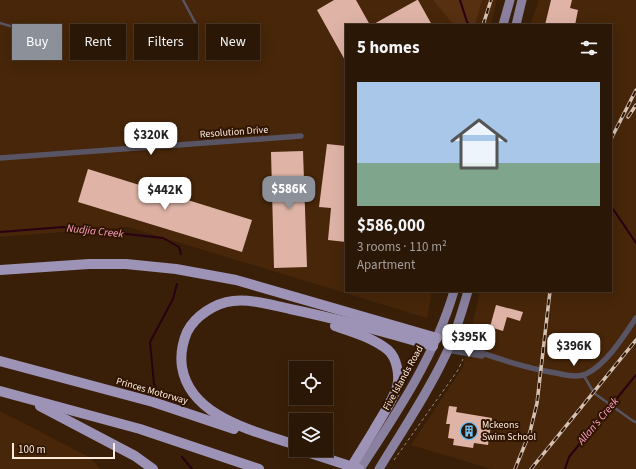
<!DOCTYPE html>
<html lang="en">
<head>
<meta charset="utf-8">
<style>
  body { margin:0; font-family:"Source Sans 3",sans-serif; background:#372414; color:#f1f3f6; height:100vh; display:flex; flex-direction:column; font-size:15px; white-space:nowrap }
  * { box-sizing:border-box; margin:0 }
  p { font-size:13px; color:#a69f9b }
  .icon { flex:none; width:22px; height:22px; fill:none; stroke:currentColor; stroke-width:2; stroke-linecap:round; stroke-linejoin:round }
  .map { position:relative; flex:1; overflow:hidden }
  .drawer { position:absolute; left:345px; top:24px; width:267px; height:268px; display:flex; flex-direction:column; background:#2b1706; border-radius:0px; box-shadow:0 4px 16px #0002,0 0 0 1px #473628 }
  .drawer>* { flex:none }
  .top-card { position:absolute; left:12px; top:24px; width:273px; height:36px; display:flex; gap:8px }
  .fabs { position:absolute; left:289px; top:361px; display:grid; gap:8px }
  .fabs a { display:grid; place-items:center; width:44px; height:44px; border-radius:0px; background:#2b1706; box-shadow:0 4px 16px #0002,0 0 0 1px #473628; font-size:20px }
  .scale { position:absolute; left:12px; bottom:10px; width:103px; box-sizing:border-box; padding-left:4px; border:2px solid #fceadd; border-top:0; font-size:11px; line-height:14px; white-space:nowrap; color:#fceadd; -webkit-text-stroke:3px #2f1501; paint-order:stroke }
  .price { position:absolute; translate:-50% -34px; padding:0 9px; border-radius:8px; background:#fff; color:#222; font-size:13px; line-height:26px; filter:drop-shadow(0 1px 2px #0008) }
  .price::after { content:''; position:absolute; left:50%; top:24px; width:12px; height:9px; margin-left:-6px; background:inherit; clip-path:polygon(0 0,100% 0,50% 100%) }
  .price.selected { background:#8c9099; color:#fff }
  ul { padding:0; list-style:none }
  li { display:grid; align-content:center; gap:8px; height:212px; padding:0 12px }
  li span { display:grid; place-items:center; height:124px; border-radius:0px; color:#555 }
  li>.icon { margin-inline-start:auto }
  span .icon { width:72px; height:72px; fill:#fffc; stroke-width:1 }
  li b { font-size:17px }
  h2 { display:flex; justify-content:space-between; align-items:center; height:48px; padding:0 12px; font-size:17px }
  .tag { padding:0 14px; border-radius:0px; background:#2b1706; box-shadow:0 4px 16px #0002,0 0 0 1px #473628; font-size:14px; line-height:36px }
  .tag.selected { background:#8c9099; color:#fff }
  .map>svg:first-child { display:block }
  .built { fill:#472609 }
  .green { fill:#563010 }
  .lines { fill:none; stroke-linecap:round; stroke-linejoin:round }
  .stream { stroke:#290113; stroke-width:2 }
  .building { fill:#dfb4a7 }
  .path { stroke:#9d8876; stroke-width:1; stroke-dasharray:3 3; stroke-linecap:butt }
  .lane { stroke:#585463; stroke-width:2.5 }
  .street { stroke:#585463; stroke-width:5.5 }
  .primary { stroke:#89819f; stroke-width:9 }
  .highway { stroke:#9d93b7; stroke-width:10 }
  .rail-casing { stroke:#d4c1b2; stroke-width:3.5 }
  .rail { stroke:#2f1501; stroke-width:2; stroke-dasharray:6; stroke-linecap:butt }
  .highway-bridge { stroke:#9d93b7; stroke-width:10 }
  .labels { text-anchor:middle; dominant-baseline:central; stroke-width:4; stroke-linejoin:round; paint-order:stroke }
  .street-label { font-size:10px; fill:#fceadd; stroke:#2f1501 }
  .poi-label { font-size:10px; fill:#fceadd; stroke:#2f1501; text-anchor:start }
  .water-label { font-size:11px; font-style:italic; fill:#ffa0c1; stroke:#2f1501 }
</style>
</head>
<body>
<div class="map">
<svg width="636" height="469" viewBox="0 0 636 469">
  <rect width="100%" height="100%" fill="#391f08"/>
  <!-- built -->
  <g class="built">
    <path d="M0,0H497L491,25H346V291H432L427,318L128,227L0,237Z"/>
    <path d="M539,0H636V469H491L411,445L463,367L480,291H611V25H530Z"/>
    <path d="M0,411L91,458L100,469H0Z"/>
  </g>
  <!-- green -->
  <path class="green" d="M433,0H482L475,25H454Z"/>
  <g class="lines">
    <!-- stream -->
    <g class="stream">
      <path d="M460,0L467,22L470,25"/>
      <path d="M611,206L636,243"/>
      <path d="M0,232L63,227L163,238L179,247L181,254"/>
      <path d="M156,388L154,384L150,342L173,299L177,284"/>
      <path d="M182,457L192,469"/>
      <path d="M565,469L569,457L636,375"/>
    </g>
  </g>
  <!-- building -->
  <g class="building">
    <path d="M334,0H356L370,25H346V62L317,10Z"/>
    <path d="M418,0L432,25H372L417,0Z"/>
    <path d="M551,0H572L570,8L578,10L575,25H545Z"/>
    <path d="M327,144L346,146V206L345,216H346V242L328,240L331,208L319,207Z"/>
    <path d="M303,151L307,267L274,268L271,152Z"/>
    <path d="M88,169L252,220L242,252L78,202Z"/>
    <path d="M496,305L523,312L520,321L507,317L503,331L490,327Z"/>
    <path d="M449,406L457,407L456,412L492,418L488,445L474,443L473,448L453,445L454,439L448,438L450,424H446Z"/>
  </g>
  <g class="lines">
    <!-- path -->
    <g class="path">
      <path d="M464,332L467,340"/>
      <path d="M394,460L458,370L463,359"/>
    </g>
    <!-- lane -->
    <g class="lane">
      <path d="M183,0L197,26"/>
      <path d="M0,23L10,26L42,29"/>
      <path d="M584,376L594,393L633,421L636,422"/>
    </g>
    <!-- street -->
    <g class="street">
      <path d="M0,158L301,136"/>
      <path d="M450,342C485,354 519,367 556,373C565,375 577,378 586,374C606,365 624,336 636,318"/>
      <path d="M448,350L482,356"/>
    </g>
    <!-- primary -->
    <g class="primary">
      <path d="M503,25L510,0"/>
      <path d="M516,25L522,0"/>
      <path d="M360,469C397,413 435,356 454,291"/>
      <path d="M379,469C402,431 428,393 447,352C456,333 462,311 468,291"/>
    </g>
    <!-- highway -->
    <g class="highway">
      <path d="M0,270L89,264H126L176,269L236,280L437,338"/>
      <path d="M335,326C353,332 373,338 388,350C397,358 400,376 397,387C392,402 382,416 374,430C366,443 358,456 350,469"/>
      <path d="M0,361L153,402L234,429"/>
      <path d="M0,391L140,429L259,469"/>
      <path d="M40,406L135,456L153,469"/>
      <path d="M296,447L290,443C251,430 190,416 182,367C180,354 182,344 187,332C195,316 215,303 233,301C252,299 271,305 290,309C338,319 386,332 433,346"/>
    </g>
    <defs>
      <g id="rail">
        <path d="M483,25L491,0"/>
        <path d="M628,117L636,105"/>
        <path d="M611,139L636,90"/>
        <path d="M515,469L530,432L537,403L550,291"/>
        <path d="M531,469L636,340"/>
      </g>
    </defs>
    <!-- rail casing -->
    <use href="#rail" class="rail-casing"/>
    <!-- rail -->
    <use href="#rail" class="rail"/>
    <!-- highway-bridge -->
    <path class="highway-bridge" d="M310,453L359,469"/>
  </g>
  <!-- icons -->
  <defs>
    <symbol id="building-ring" viewBox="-11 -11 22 22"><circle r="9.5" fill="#2f1501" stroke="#70c1f4" stroke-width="1.5"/><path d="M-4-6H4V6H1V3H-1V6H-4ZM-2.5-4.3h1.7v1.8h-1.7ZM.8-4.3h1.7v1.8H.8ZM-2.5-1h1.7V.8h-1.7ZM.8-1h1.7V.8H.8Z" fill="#70c1f4"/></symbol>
  </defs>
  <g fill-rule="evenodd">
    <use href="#building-ring" x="459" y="421" width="20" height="20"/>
  </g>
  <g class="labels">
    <!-- street labels -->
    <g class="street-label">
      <text transform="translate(234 132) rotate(-4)">Resolution Drive</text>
      <text transform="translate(403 378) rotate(-61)">Five Islands Road</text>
      <text transform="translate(152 391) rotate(16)">Princes Motorway</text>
    </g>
    <!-- poi labels -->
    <g class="poi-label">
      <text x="482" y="425">Mckeons<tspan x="482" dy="12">Swim School</tspan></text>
    </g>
    <!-- water labels -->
    <g class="water-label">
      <text transform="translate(95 231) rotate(6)">Nudjia Creek</text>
      <text transform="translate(598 421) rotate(-50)">Allan's Creek</text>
    </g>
  </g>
</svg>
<div class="fabs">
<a><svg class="icon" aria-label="locate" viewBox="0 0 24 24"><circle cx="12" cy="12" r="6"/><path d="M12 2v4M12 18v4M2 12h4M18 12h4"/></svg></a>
<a><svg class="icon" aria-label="layers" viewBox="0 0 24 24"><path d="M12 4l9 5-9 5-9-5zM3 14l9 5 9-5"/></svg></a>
</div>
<div class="scale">100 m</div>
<b class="price" style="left:151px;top:156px">$320K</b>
<b class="price selected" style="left:289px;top:210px">$586K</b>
<b class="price" style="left:165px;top:211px">$442K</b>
<b class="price" style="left:469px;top:358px">$395K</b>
<b class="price" style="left:574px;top:367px">$396K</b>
<div class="top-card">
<a class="tag selected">Buy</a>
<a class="tag">Rent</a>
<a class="tag">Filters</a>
<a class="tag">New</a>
</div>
<section class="drawer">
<h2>5 homes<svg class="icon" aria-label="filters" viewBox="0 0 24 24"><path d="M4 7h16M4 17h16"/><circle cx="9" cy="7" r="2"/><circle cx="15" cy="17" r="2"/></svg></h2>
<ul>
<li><span style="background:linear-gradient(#a9c7e8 65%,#7fa58c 0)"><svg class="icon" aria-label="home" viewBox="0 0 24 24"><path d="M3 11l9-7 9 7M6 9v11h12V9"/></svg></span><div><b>$586,000</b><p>3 rooms · 110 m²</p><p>Apartment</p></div></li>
</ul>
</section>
</div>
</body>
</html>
